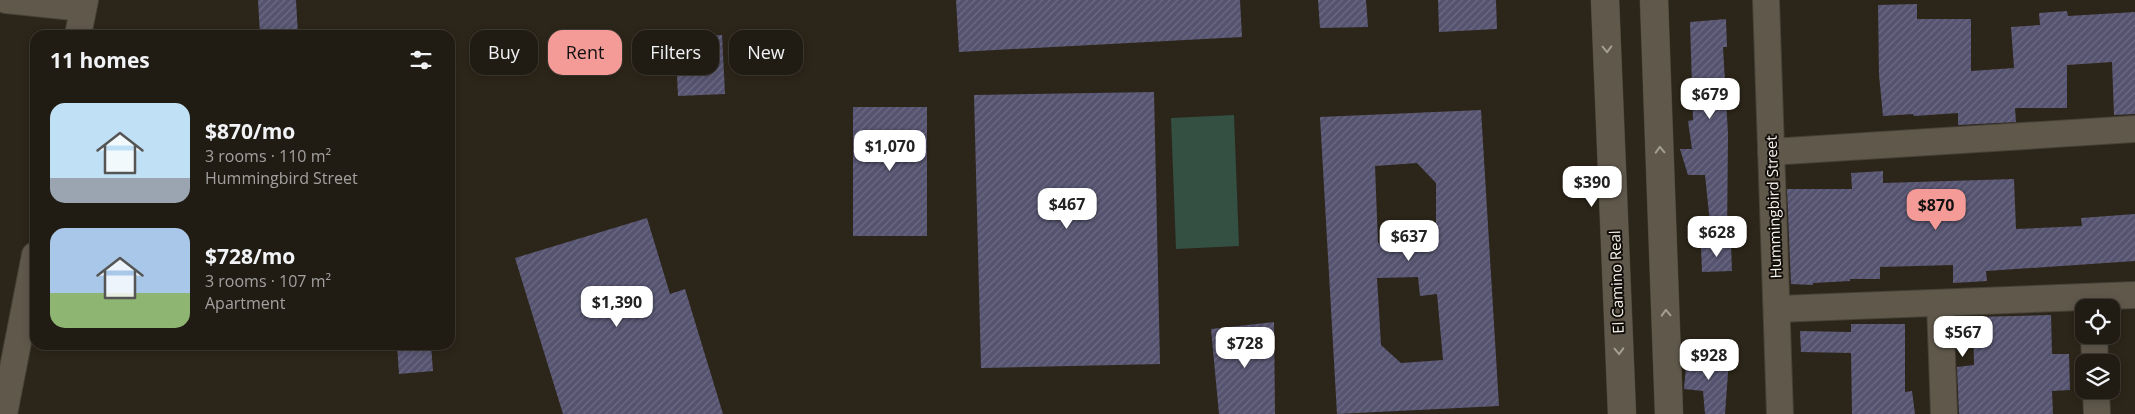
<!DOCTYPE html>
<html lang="en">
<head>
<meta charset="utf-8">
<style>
  body { margin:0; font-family:"Open Sans",sans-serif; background:#2d2921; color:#f1f3f6; height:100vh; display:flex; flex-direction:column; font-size:19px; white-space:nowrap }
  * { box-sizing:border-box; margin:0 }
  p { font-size:16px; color:#a2a1a0 }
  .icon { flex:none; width:28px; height:28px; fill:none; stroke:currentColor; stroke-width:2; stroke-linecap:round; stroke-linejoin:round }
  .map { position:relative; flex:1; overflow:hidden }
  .drawer { position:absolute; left:30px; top:30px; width:425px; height:320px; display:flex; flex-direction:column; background:#211c13; border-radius:15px; box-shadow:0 2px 8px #0003,0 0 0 1px #3e3a33 }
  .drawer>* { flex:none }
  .hud { position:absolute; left:470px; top:30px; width:475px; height:45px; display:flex; gap:10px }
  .controls { position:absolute; left:2075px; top:299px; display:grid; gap:10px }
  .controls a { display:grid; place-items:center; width:45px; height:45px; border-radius:10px; background:#211c13; box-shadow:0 2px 8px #0003,0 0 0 1px #3e3a33; font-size:25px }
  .price { position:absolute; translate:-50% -42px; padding:0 11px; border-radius:10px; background:#fff; color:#222; font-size:16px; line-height:32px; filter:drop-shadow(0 1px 2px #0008) }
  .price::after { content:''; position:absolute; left:50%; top:30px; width:15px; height:11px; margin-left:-8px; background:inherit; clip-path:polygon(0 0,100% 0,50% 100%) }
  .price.selected { background:#f59b97; color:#111 }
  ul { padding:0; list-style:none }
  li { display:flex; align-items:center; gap:15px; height:125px; padding:0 20px }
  li span { display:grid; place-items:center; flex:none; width:140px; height:100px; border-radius:15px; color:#555 }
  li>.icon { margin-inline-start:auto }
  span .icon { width:60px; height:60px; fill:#fffc; stroke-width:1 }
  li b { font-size:21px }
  h2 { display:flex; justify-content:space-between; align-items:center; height:60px; padding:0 20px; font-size:21px }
  .tag { padding:0 18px; border-radius:15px; background:#211c13; box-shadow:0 2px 8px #0003,0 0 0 1px #3e3a33; font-size:18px; line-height:45px }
  .tag.selected { background:#f59b97; color:#111 }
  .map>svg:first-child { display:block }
  .green { fill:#335043 }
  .building { fill:url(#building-hatch); fill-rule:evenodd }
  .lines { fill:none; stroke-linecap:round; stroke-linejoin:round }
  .street-casing { stroke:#464137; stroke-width:28 }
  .secondary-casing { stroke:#464137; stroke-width:29 }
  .street { stroke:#60584b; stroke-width:26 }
  .secondary { stroke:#60584b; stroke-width:28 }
  .oneway { stroke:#a49e93 }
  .labels { text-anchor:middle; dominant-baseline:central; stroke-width:4; stroke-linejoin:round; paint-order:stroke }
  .street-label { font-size:15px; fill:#f8f4ec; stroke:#120f0a }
</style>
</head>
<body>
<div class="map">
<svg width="2135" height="414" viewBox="0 0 2135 414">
  <defs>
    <pattern id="building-hatch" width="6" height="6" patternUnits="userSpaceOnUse" patternTransform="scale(1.25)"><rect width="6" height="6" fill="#55536f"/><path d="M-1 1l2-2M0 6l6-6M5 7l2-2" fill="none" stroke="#6e6c84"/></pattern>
  </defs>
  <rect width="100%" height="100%" fill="#2c2519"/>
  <!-- green -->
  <path class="green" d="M1234,115L1239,246L1176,249L1171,118Z"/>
  <!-- building -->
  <g class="building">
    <path d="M258,0H296L298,35H260Z"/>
    <path d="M956,0H1240L1242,37L959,52Z"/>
    <path d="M1318,0H1366L1368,27L1320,28Z"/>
    <path d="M1438,0H1496L1497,29L1439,32Z"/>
    <path d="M1917,4V19H1971V71L2014,68L2011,27L2040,25L2039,13L2067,11L2068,16L2135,12V114L2114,115L2112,62L2067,65V108H2015L2016,122L1958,125V113L1914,116L1913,114L1883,116L1879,75L1878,5Z"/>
    <path d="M1726,19L1727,47H1723L1728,134L1727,242L1712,243L1705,175H1688L1680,149H1692L1688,121L1693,120L1690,22Z"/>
    <path d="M722,35L725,94L678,96L675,37Z"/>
    <path d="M1154,92L1160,364L981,368L974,95Z"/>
    <rect x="853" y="107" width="74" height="129"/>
    <path d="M1481,110L1499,406L1337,414L1320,117ZM1417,163L1436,183V239L1378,243L1375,166ZM1418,277L1420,296L1437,294L1443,360L1401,363L1381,345L1377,278Z"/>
    <path d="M1883,171V183L2014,179L2016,229L2082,226L2081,218L2135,214V261L1986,271L1987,281L1953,283V265L1880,267V279H1850V281L1813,283V285L1791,284L1787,189H1852L1851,173Z"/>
    <path d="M647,218L670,294L685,289L723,414H563L515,258Z"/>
    <path d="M1731,244L1732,271L1702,272L1701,246Z"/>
    <path d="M2051,315L2052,354H2069L2070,390L2052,391L2053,414H1959L1957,367L1974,365L1973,317Z"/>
    <path d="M1274,322L1275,414H1219L1211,329Z"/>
    <path d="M1851,324H1905V392L1912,391L1915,414H1852L1851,353L1801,352L1800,331L1851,332Z"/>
    <path d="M397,345H431L433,371L399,374Z"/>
    <path d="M1687,356L1729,359L1725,414H1705L1703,391L1684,389Z"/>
  </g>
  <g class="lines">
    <defs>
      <g id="street">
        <path d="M6,0L83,8"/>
        <path d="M1766,0L1780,414"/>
        <path d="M78,35L85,0"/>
        <path d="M1771,152L2135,129"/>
        <path d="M1940,303L1944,414"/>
        <path d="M1777,309L2135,295"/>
        <path d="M2094,335L2095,362"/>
        <path d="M2096,390L2097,414"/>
        <path d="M4,414L35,255"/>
      </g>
      <g id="secondary">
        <path d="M1605,0L1622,414"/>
        <path d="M1654,0L1669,414"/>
      </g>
    </defs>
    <!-- street casing -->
    <use href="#street" class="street-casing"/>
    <!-- secondary casing -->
    <use href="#secondary" class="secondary-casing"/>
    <!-- street -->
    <use href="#street" class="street"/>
    <!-- secondary -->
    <use href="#secondary" class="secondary"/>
  </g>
  <!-- one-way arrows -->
  <defs><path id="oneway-chevron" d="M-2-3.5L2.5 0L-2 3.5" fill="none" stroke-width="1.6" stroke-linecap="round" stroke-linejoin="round" transform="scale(1.25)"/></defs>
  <g class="oneway">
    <use href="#oneway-chevron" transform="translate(1607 49) rotate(88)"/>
    <use href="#oneway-chevron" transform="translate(1660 150) rotate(-92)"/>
    <use href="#oneway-chevron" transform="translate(1666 313) rotate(-92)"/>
    <use href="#oneway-chevron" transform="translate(1619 351) rotate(88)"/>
  </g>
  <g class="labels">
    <!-- street labels -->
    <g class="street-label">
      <text transform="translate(1773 207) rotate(-92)">Hummingbird Street</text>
      <text transform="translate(1616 282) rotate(-92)">El Camino Real</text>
    </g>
  </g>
</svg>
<div class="controls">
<a><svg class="icon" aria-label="locate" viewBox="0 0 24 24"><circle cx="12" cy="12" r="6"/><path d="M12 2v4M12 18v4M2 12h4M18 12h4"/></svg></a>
<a><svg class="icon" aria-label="layers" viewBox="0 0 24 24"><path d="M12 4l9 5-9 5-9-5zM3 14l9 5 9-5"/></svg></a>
</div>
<b class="price" style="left:1710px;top:120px">$679</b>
<b class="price" style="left:890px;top:172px">$1,070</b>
<b class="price" style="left:1592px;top:208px">$390</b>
<b class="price" style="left:1067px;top:230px">$467</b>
<b class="price selected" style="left:1936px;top:231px">$870</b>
<b class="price" style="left:1717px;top:258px">$628</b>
<b class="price" style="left:1409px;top:262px">$637</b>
<b class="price" style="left:617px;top:328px">$1,390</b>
<b class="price" style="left:1963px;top:358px">$567</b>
<b class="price" style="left:1245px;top:369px">$728</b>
<b class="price" style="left:1709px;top:381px">$928</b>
<div class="hud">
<a class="tag">Buy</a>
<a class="tag selected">Rent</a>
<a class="tag">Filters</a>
<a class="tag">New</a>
</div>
<section class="drawer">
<h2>11 homes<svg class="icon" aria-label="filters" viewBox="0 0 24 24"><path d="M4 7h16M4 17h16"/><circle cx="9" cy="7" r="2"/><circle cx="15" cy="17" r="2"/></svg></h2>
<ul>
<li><span style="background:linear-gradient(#bfe0f5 75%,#9aa5b1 0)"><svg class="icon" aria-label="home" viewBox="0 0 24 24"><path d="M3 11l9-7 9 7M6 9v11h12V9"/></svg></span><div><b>$870/mo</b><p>3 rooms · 110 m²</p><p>Hummingbird Street</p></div></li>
<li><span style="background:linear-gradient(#a9c7e8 65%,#8fb573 0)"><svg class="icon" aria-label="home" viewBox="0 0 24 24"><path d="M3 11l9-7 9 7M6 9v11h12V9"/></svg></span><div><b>$728/mo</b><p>3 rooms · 107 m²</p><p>Apartment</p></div></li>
</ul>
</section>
</div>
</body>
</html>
